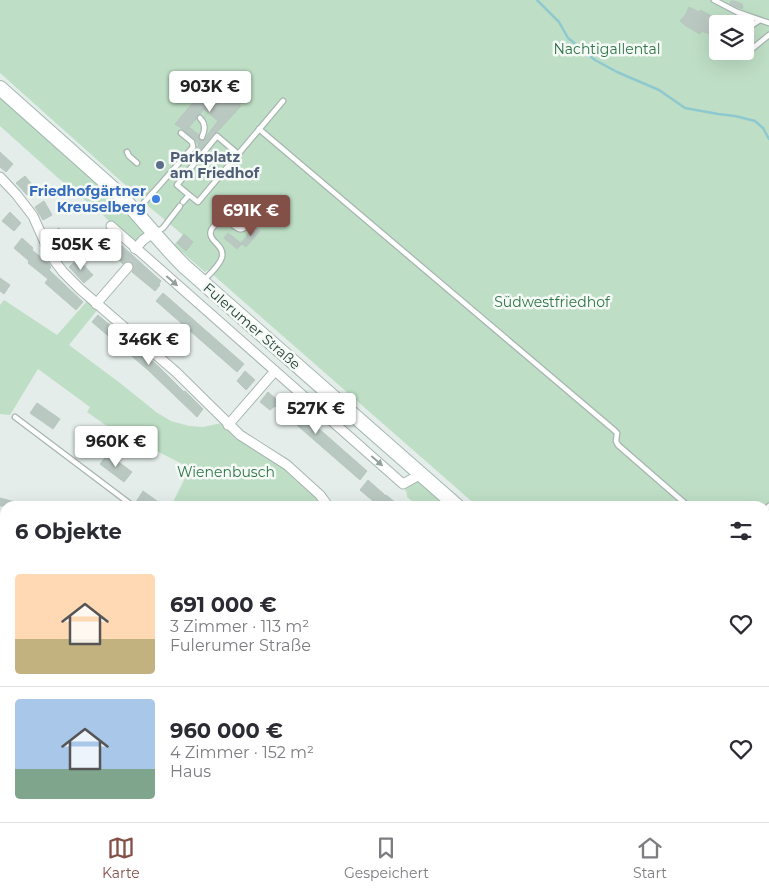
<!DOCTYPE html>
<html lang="de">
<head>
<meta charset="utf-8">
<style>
  body { margin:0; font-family:Montserrat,sans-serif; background:#f7f7f7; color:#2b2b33; height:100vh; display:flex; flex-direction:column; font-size:19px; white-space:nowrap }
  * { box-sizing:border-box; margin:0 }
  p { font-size:16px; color:#7c7c81 }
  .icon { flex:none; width:28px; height:28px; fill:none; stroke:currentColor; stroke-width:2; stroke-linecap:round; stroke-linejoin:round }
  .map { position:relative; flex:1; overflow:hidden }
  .details { position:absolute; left:0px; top:501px; width:770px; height:321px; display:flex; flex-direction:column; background:#fff; border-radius:15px 15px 0 0; box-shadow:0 5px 20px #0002 }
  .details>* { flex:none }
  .buttons { position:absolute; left:709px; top:15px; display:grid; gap:10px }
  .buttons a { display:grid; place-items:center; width:45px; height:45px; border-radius:5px; background:#fff; box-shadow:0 5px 20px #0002; font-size:25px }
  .price { position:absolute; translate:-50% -42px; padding:0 11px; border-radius:5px; background:#fff; color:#222; font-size:16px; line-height:32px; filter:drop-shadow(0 1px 2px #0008) }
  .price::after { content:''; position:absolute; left:50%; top:30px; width:15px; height:11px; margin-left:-8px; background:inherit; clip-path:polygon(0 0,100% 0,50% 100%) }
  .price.on { background:#835048; color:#fff }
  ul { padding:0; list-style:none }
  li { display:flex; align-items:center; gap:15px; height:125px; padding:0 15px }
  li+li { border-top:1px solid #e1e1e2 }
  li span { display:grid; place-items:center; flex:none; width:140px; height:100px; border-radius:5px; color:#555 }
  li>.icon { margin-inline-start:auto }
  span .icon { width:60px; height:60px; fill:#fffc; stroke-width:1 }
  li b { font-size:21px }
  h2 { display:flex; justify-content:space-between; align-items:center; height:60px; padding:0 15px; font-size:21px }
  .tabs { display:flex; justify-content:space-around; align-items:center; height:70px; border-top:1px solid #e1e1e2; background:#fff; font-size:14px; color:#7c7c81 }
  .tabs a { display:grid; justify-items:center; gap:2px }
  .tabs .on { color:#835048 }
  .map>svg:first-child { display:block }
  .green { fill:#bedec5; fill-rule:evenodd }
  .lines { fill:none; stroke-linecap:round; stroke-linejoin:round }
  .stream { stroke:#8fc9d0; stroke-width:2.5 }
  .building { fill:#bac8c2; stroke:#b7c7c0; fill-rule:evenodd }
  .street-tunnel { stroke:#becac5; stroke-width:9; stroke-dasharray:9 4.5; stroke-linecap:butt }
  .lane-casing { stroke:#a7b5b0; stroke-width:7 }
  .street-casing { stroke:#a7b5b0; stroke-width:11 }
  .secondary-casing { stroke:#a3b9b0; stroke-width:16 }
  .lane { stroke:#fff; stroke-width:4.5 }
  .street { stroke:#fff; stroke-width:9 }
  .secondary { stroke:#fff; stroke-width:14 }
  .oneway { fill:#929f9a }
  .service-dot { fill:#5c6f8a; stroke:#f5faf7; stroke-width:2 }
  .shop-dot { fill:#3f7fe0; stroke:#f5faf7; stroke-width:2 }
  .labels { text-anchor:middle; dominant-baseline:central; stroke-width:5; stroke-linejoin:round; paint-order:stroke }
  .park-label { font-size:14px; fill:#2f7547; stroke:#f5faf7 }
  .service-label { font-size:14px; font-weight:bold; fill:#4e5e75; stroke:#f5faf7; text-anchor:start }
  .shop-label { font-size:14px; font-weight:bold; fill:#366cbe; stroke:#f5faf7; text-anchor:end }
  .street-label { font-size:14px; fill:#243f36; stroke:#f5faf7 }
</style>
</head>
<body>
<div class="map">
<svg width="769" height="822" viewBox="0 0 769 822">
  <rect width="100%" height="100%" fill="#e4ede9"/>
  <!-- green -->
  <g class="green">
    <path d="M0,0H769V745L765,741V506H477L219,280L208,270L205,272L174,245L183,235L147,205L146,206L141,199L0,73ZM718,24H745V51H718Z"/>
    <path d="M0,94L109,191L150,234L135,247L102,214L57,177L0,126Z"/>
    <path d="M4,300L57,335L88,300L98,309L69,345L120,383L156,412L171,421L189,426L203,427L222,423L232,433L251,448L295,475L325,506H171L190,468L104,424L87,412L90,407L38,369L10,415L0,414V305Z"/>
    <path d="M419,477L452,506H418L407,497V493L402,485Z"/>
  </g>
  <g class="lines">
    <!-- stream -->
    <path class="stream" d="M537,0L559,22L568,38L595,60L617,72L659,90L685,108L718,114L735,116L755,121L763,128L769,139"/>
  </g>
  <!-- building -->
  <g class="building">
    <path d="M731,1H734L742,4L743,7L742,9L730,4Z"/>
    <path d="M689,7L699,12L700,10L728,24H718V35L710,31L709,34L702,31L700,34L686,26L680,21L686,14Z"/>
    <path d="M216,75L244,99L239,105L241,106L217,132L214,133L188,165L185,162L196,150L199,144L184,130L175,124ZM204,109L218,121L208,134L205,140L202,141L199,139V135L189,127L196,119L197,115L200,114Z"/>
    <path d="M0,152L13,164L6,172L0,167Z"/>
    <path d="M25,176L35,188L27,195L16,183Z"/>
    <path d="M44,201L52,215L43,220L35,207Z"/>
    <path d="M10,212L21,223L14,231L2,221Z"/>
    <path d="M255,226L260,231L246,247L241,243Z"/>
    <path d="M59,228L69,247L60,252L49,234Z"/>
    <path d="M228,233L242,244L237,249L224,238Z"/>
    <path d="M184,234L193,242L186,251L177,243Z"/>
    <path d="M107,236L109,238L111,236L161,281L159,284L160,285L155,291L132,272L134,268L132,263L126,261L123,264L103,245L104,243L102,242Z"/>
    <path d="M22,238L33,248L32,250L49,264L51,267L49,270L83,302L76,310L45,283L48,279L28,263L29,261L14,248Z"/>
    <path d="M78,259L93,275L84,283L69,267Z"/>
    <path d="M0,278L10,285L4,294L0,291Z"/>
    <path d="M163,293L244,364L237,372L156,301Z"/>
    <path d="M98,315L158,366L184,392L185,391L203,409L197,417L148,370L92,322Z"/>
    <path d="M245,371L255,380L246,390L237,381Z"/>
    <path d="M268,392L283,405L287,401L293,406L367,471L360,480L275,406L270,410L260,402Z"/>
    <path d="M37,403L60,419L53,429L30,413Z"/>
    <path d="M108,454L132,472L124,482L100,464Z"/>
    <path d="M368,480L386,496V495L400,506H379L360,490Z"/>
    <path d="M143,491L164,506H142L136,502Z"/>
    <path d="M0,498L23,504V506H0Z"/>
  </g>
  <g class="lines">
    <!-- street-tunnel -->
    <path class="street-tunnel" d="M128,267L136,258"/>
    <defs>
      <g id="lane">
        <path d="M714,0L737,12L769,23"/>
        <path d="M745,30L760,20"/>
        <path d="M729,51V52L740,54L753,48L769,35"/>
        <path d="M200,118C206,124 205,130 202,137"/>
        <path d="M259,129L614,430L617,433L616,441L618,445L688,506"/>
        <path d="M127,152L129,156L137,163"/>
        <path d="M189,195L177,185L217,136L238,154"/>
        <path d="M183,202L189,195L198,202L283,101"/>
        <path d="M137,210L158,187L193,147L192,142L181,133"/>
        <path d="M156,232L163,228L180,206"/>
        <path d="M204,280C210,274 220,265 222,257C224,246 213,243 211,236C208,228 219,221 225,219C238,227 238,236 251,222"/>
        <path d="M15,417L133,506"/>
        <path d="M765,510L769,506"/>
      </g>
      <g id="street">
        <path d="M0,177L16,194L33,216L51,256L63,272L80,289L176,372L240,435L287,465L320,495L328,506"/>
        <path d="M111,226L403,484L421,474"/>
        <path d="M135,249L143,240L153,233"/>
        <path d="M96,304L128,267"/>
        <path d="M228,425L275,371"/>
        <path d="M0,627L5,614"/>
        <path d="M590,818L601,822"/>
        <path d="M81,822L84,818"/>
        <path d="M554,822L557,818"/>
        <path d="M639,822L641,818"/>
        <path d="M709,822L713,818"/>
      </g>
      <g id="secondary">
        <path d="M0,88L118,193C141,217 161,243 184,266L457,506"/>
        <path d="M765,758L769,761"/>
      </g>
    </defs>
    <!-- lane casing -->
    <use href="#lane" class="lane-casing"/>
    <!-- street casing -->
    <use href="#street" class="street-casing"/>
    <!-- secondary casing -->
    <use href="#secondary" class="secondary-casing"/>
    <!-- lane -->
    <use href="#lane" class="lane"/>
    <!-- street -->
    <use href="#street" class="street"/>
    <!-- secondary -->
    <use href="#secondary" class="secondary"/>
  </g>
  <!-- one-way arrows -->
  <defs><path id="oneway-solid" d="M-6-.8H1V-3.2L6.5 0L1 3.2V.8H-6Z" transform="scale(1.25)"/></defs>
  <g class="oneway">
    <use href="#oneway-solid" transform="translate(172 281) rotate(41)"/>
    <use href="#oneway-solid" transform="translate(377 461) rotate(41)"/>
  </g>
  <!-- markers -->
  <circle class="service-dot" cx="160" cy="165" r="5"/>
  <circle class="shop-dot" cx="156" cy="199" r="5"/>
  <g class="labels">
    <!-- park labels -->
    <g class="park-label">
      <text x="607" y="49">Nachtigallental</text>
      <text x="552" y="302">Südwestfriedhof</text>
      <text x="226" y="472">Wienenbusch</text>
    </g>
    <!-- service labels -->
    <g class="service-label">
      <text x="170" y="157">Parkplatz<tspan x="170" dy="16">am Friedhof</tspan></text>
    </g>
    <!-- shop labels -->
    <g class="shop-label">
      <text x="146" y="191">Friedhofgärtner<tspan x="146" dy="16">Kreuselberg</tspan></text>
    </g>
    <!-- street labels -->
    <g class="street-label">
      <text transform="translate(252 326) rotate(41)">Fulerumer Straße</text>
    </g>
  </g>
</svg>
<div class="buttons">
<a><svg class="icon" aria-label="layers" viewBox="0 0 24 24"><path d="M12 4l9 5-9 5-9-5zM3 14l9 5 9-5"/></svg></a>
</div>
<b class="price" style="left:210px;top:113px">903K €</b>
<b class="price on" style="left:251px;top:237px">691K €</b>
<b class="price" style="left:81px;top:271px">505K €</b>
<b class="price" style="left:149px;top:366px">346K €</b>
<b class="price" style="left:316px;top:435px">527K €</b>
<b class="price" style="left:116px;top:468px">960K €</b>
<section class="details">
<h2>6 Objekte<svg class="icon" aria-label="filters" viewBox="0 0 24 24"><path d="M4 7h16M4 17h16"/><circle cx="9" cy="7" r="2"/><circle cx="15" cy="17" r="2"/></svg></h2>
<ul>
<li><span style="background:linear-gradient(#ffd9b3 65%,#c2b280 0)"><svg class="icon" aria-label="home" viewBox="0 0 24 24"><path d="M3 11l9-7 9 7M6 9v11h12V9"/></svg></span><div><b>691 000 €</b><p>3 Zimmer · 113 m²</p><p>Fulerumer Straße</p></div><svg class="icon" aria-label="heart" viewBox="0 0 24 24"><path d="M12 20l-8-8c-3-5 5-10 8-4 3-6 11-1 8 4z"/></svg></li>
<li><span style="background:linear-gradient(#a9c7e8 70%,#7fa58c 0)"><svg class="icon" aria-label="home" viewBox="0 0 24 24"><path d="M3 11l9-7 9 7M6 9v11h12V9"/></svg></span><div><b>960 000 €</b><p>4 Zimmer · 152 m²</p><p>Haus</p></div><svg class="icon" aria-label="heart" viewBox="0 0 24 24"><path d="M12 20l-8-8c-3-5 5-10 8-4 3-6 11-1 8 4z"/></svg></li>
</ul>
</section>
</div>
<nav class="tabs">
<a class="on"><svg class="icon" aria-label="map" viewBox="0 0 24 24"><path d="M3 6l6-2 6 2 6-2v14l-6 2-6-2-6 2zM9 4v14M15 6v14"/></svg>Karte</a>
<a><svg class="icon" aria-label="saved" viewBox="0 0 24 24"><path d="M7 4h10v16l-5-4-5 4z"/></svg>Gespeichert</a>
<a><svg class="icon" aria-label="home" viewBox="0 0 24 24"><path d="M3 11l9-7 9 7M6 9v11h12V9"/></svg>Start</a>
</nav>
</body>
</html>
